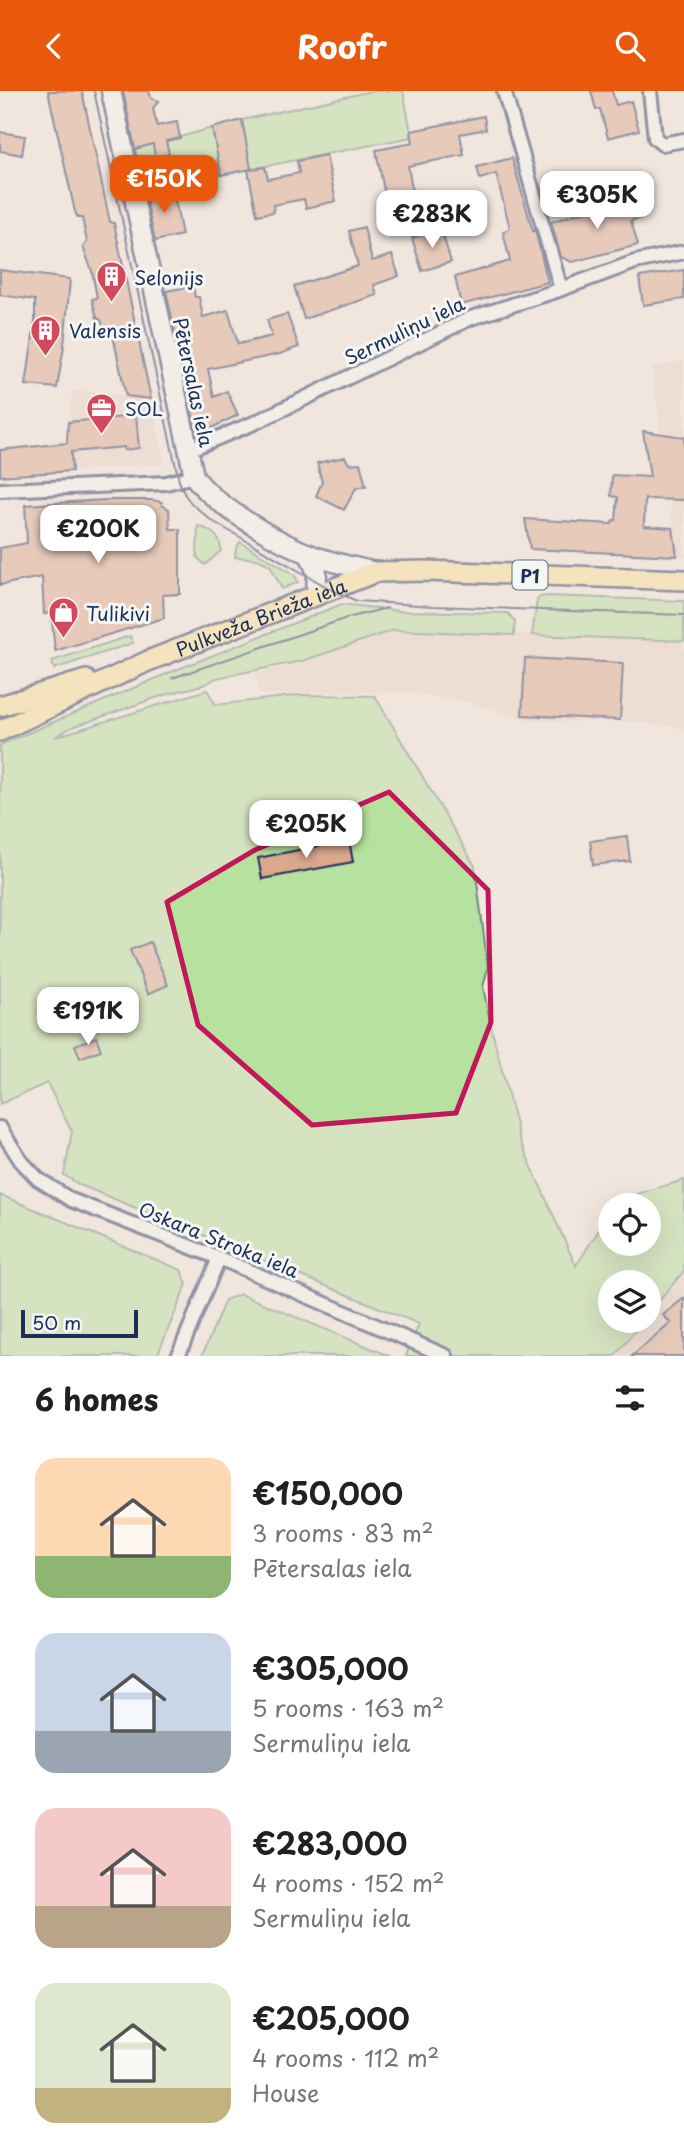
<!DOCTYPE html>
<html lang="en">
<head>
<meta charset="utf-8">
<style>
  body { margin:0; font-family:"Playpen Sans",sans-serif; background:#f2f2f2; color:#202124; height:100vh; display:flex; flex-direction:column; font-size:26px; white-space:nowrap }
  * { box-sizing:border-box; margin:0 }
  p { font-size:23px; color:#757577 }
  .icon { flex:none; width:38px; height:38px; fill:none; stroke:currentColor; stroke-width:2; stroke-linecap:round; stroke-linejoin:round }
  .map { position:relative; height:1265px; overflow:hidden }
  .sheet { display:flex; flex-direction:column; background:#fff; flex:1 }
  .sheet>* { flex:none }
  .controls { position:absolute; left:598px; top:1102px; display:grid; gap:14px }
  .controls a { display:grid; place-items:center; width:63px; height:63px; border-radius:50%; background:#fff; box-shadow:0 7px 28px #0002; font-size:35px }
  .scale { position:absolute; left:21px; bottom:18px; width:117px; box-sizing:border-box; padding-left:7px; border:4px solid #1b2f5e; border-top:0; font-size:19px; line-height:24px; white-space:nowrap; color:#1b2f5e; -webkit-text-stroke:5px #f6f6f2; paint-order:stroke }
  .price { position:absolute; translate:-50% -60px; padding:0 16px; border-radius:14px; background:#fff; color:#222; font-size:23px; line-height:46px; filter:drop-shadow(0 2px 4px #0008) }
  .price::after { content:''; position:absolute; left:50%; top:42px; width:21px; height:16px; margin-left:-10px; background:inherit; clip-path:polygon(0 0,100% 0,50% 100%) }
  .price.active { background:#ea580c; color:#fff }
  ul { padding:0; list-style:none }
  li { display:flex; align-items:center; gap:21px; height:175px; padding:0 35px }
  li span { display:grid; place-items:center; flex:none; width:196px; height:140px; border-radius:21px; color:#555 }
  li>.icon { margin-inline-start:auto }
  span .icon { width:84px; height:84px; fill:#fffc; stroke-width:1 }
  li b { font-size:30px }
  h2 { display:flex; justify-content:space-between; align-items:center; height:84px; padding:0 35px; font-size:30px }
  header { display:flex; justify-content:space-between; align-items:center; height:91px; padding:0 35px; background:#ea580c; color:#fff; font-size:32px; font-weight:700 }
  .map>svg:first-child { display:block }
  .built { fill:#ead3c6 }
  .green { fill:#b7e19e; stroke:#69887e; stroke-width:2 }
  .building { fill:#dba88e; stroke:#1b2f5e; stroke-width:2 }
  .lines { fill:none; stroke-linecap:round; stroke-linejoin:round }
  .street-casing { stroke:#1b2f5e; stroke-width:18 }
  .secondary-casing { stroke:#1b2f5e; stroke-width:23 }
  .primary-casing { stroke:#1b2f5e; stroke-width:24 }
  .street { stroke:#f6f6f2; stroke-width:12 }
  .secondary { stroke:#f6f6f2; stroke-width:18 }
  .primary { stroke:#fadf96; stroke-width:19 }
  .tram { stroke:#1b2f5e; stroke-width:2 }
  .marked { fill:none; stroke:#c2185b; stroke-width:5; stroke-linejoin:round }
  .labels { text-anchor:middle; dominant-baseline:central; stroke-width:6; stroke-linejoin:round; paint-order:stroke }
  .shield { fill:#f6f6f2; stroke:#5d6b8a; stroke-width:2 }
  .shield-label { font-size:18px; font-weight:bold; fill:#1b2f5e }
  .poi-label { font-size:19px; fill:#1b2f5e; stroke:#f6f6f2; text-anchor:start }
  .street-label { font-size:19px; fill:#1b2f5e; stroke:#f6f6f2 }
</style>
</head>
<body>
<header><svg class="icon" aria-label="back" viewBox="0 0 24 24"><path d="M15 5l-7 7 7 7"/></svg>Roofr<svg class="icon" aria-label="search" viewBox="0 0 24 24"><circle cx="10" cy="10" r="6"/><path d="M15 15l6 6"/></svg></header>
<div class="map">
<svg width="684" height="1265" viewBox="0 0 684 1265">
  <rect width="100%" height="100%" fill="#f1e6de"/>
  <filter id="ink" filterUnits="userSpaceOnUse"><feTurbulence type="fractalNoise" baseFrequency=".0143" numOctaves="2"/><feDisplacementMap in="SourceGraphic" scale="14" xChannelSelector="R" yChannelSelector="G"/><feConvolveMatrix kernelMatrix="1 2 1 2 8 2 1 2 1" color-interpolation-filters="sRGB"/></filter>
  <g filter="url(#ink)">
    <!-- built -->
    <g class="built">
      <path d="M684,270V465H677L652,276Z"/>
      <path d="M72,299L151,308L165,373L72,380L70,346H66V343L69,342Z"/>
      <path d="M393,539L684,547V637L634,631L534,630L467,611L412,602L328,601L260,604L255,584Z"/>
      <path d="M684,1180V1265H615L643,1230H649V1223Z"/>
    </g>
    <!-- green -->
    <g class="green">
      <path d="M372,0H403L412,46L251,78L242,29Z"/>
      <path d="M212,37L219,70L172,79L166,50Z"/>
      <path d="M153,53L159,82L141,85L135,58Z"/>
      <path d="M198,435C211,439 221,445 221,460L205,474L197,466Z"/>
      <path d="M240,451L294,483L298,491L282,498L270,474L257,468L235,466L236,458Z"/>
      <path d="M548,505L684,510V550L532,544L537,509L540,506Z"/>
      <path d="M342,513L400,520L508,522L515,531L514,544L394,539L302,570L216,587L206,593L161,605L70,637L55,646L207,599L216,614L301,604L375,605L475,775L488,877L483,896L493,944L520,1050L576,1175L611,1120V1153H649V1115H614L619,1108L684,1089V1180L649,1222V1192H611V1230H643L615,1265H406L419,1233L80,1094L64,1084L72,1041L47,992L0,1013V654L171,581Z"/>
      <path d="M130,545L133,552L54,578L52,570Z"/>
      <path d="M0,1104L181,1179L187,1193L157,1265H0Z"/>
      <path d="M240,1203L390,1265H202L225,1209Z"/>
    </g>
    <!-- building -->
    <g class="building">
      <path d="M48,0H82L110,131L114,132L151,308L126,305L112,240L104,239L101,229L97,227L92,208L97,207L92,180L83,156L87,151L82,127H78L75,121Z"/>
      <path d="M123,0H149L151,7L159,10L153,17L157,35L177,31L180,47L166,50L169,63L155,66L153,53L135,58Z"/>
      <path d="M591,0H612L616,14L631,10L639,39L608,47L600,18L596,19Z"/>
      <path d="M484,25L486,38L460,43L464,64L408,75L414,109L387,115L376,59L413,52L411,40Z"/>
      <path d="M242,29L251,78L221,84L212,37Z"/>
      <path d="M0,41L25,45L22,64L0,60Z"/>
      <path d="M326,64L336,110L306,117L304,108L273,114L274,121L257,124L248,79L265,76L268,88L299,82L297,70Z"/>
      <path d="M512,67L533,140L535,139L548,191L461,214L455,186L510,170L503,141L510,137L496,83L480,88L477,76Z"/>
      <path d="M173,99L182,144L155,150L145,104Z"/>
      <path d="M636,108L641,127L631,130L638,154L572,171L561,166L551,131L598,116Z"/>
      <path d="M364,136L372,170L392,164L399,185L374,194L377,204L304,228L294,195L358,175L349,140Z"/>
      <path d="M441,138L451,171L422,180L412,147Z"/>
      <path d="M0,179L70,188L64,255L57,297L26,294L35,231V209L0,204Z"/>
      <path d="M684,179V208L643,214L639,186Z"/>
      <path d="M193,195L195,206H199L203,226L228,219L238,253L272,245L267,229L287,223L299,256L280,263L208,278L214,306L227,300L238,324L197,344L166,200Z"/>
      <path d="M136,325L139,357L124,359V356L71,361L72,380L0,385V359L67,352L68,331Z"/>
      <path d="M643,340L684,346V409L645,408L644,435L673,437L677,465L530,458L525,428L612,433L613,429H616L618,406L611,405L612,384L650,386Z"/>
      <path d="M345,366L349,373L360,372L366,395L356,397L344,419L316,405L322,391L317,372Z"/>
      <path d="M104,409H152L162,411V414L169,418L170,438H180V503L163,504L164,527L55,560L51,522L44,523L42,486L0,494V457L27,452L25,414Z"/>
      <path d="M525,567L623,572L620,629L522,624Z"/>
      <path d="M627,745L630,770L593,774L590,750Z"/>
      <path d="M349,749L353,771L262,788L258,767Z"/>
      <path d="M150,851L168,894L148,903L130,859Z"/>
      <path d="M96,946L101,959L80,967L75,954Z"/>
      <path d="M684,1207V1265H632L671,1232L663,1224Z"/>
    </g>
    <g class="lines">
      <defs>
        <g id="street">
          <path d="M504,0L561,198"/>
          <path d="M650,0L655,47L662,53L684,49"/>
          <path d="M187,357L198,355L254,332L471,227L553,201L635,171L684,161"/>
          <path d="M0,399L166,392L194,385"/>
          <path d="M0,1037L21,1070L38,1088L71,1109L219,1167L446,1265"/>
          <path d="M178,1265L219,1167"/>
        </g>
        <g id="secondary">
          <path d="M111,0L194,385C213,414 279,452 312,464C333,472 354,476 376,481"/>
          <path d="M309,463L317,482L316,505"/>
        </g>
        <g id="primary">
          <path d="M0,615L86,589"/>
          <path id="s1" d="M0,640L148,570L376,481L425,480L684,489"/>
        </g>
      </defs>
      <!-- street casing -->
      <use href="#street" class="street-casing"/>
      <!-- secondary casing -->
      <use href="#secondary" class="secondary-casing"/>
      <!-- primary casing -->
      <use href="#primary" class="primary-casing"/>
      <!-- street -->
      <use href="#street" class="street"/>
      <!-- secondary -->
      <use href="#secondary" class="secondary"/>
      <!-- primary -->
      <use href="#primary" class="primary"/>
      <!-- tram -->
      <g class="tram">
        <path d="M94,0L179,390L185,404L192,413L212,430L334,500L357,510L433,515L684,524"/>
        <path d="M172,587L347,527L387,517"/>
      </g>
    </g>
  </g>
  <!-- marked area -->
  <path d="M0 0H684V1265H0ZM389,701L488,799L491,931L456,1022L312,1034L198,934L167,811L255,759Z" fill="#f1e6de" fill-opacity=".55" fill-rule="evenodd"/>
  <path class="marked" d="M389,701L488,799L491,931L456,1022L312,1034L198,934L167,811L255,759Z"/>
  <!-- icons -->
  <defs>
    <symbol id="building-pin" viewBox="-11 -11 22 30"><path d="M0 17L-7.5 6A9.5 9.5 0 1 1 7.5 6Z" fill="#d1495b" stroke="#f6f6f2"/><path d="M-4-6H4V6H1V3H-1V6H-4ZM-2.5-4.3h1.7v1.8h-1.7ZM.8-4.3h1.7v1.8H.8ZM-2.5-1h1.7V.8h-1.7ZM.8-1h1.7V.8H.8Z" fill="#fff"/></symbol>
    <symbol id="office-pin" viewBox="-11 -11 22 30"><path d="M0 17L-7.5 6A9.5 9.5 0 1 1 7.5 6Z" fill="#d1495b" stroke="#f6f6f2"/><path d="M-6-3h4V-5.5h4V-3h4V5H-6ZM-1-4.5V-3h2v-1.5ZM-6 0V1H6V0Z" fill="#fff"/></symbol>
    <symbol id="shop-pin" viewBox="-11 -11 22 30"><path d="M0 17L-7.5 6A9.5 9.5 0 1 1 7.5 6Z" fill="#d1495b" stroke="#f6f6f2"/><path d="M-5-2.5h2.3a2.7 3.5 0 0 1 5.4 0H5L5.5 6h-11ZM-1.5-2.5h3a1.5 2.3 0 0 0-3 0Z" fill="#fff"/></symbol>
  </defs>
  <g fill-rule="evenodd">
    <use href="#building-pin" x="94" y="168" width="35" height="47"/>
    <use href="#building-pin" x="28" y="222" width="35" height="47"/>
    <use href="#office-pin" x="84" y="300" width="35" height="47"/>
    <use href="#shop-pin" x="46" y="504" width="35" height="47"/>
  </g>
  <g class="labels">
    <!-- shield labels -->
    <rect class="shield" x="512.5" y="469.5" width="35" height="29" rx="5"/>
    <g class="shield-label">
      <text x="530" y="484">P1</text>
    </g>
    <!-- poi labels -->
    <g class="poi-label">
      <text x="134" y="186">Selonijs</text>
      <text x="69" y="239">Valensis</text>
      <text x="125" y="317">SOL</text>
      <text x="86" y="522">Tulikivi</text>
    </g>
    <!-- street labels -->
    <g class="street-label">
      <text transform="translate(404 239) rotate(-26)">Sermuliņu iela</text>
      <text transform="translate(194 291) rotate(78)">Pētersalas iela</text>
      <text stroke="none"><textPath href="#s1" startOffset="285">Pulkveža Brieža iela</textPath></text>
      <text transform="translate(219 1148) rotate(22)">Oskara Stroka iela</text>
    </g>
  </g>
</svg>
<div class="controls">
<a><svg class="icon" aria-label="locate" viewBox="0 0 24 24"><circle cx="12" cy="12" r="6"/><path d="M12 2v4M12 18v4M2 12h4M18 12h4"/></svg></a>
<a><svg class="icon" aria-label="layers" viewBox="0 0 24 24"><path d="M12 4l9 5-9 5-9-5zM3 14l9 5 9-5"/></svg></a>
</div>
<div class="scale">50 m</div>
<b class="price active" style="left:164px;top:124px">€150K</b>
<b class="price" style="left:597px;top:140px">€305K</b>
<b class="price" style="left:432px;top:159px">€283K</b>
<b class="price" style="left:98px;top:474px">€200K</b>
<b class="price" style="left:306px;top:769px">€205K</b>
<b class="price" style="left:88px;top:956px">€191K</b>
</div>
<section class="sheet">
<h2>6 homes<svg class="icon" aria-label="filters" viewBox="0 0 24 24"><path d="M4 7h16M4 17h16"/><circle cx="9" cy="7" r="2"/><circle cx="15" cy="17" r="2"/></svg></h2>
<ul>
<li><span style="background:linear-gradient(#ffd9b3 70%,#8fb573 0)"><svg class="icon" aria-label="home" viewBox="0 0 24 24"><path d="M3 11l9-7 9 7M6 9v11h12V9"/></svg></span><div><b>€150,000</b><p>3 rooms · 83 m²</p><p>Pētersalas iela</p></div></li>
<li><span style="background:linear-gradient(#c9d6e8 70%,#9aa5b1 0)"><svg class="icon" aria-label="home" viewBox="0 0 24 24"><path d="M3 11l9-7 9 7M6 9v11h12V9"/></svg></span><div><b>€305,000</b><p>5 rooms · 163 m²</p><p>Sermuliņu iela</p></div></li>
<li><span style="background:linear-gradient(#f6c9c9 70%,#b9a48a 0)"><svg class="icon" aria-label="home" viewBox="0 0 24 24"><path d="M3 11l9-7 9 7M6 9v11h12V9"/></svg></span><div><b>€283,000</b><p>4 rooms · 152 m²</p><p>Sermuliņu iela</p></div></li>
<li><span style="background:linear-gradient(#dfe7d0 75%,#c2b280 0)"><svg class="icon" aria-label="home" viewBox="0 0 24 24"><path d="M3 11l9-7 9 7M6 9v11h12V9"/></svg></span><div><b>€205,000</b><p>4 rooms · 112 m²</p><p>House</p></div></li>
</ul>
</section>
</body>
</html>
